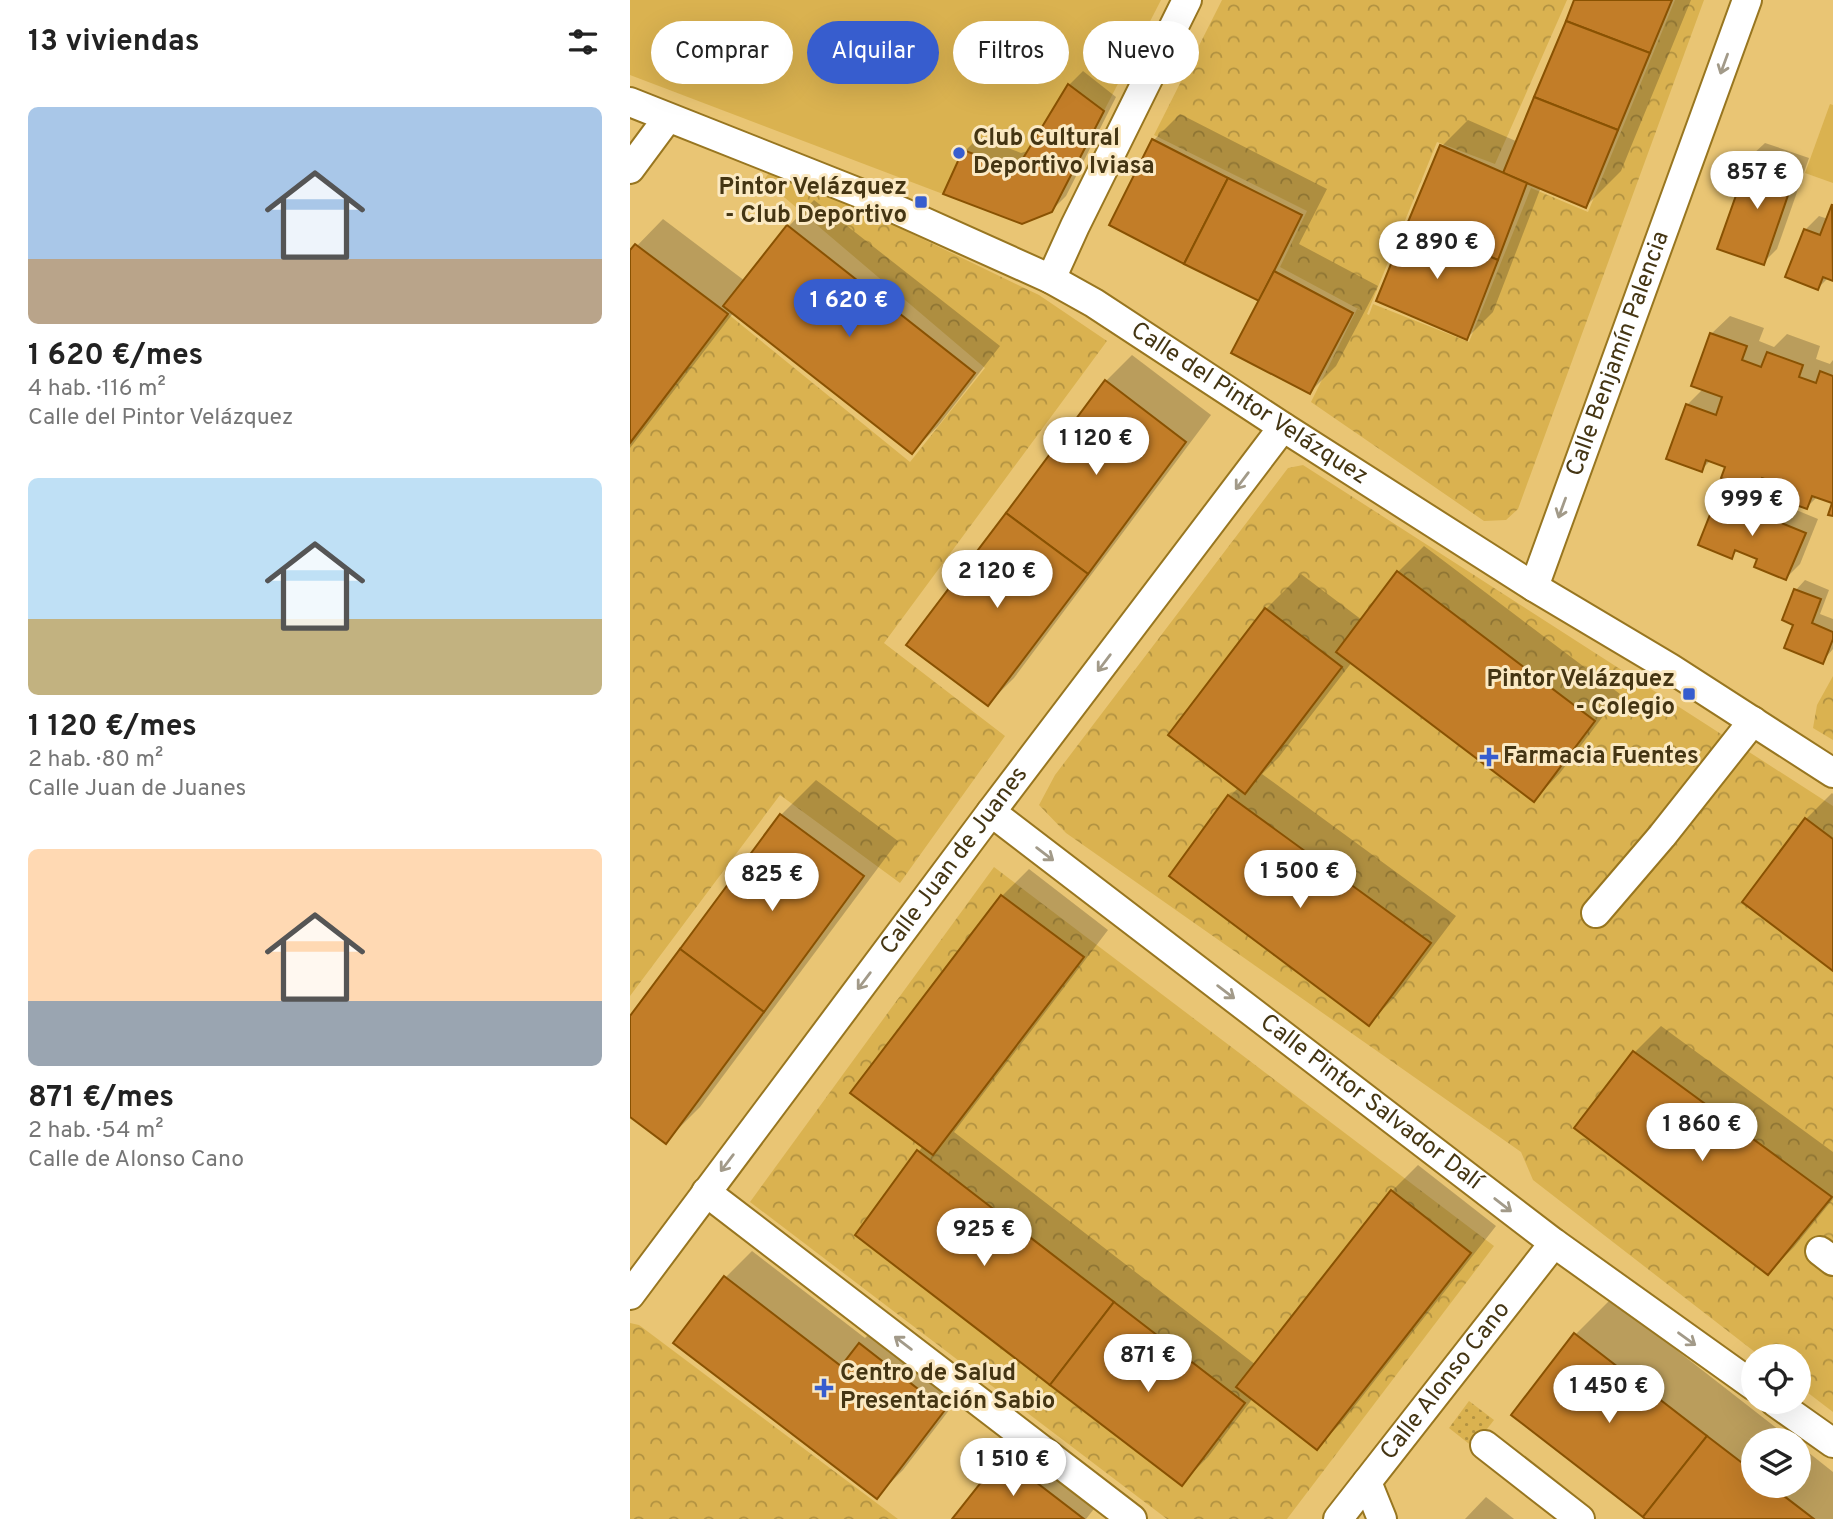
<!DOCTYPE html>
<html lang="es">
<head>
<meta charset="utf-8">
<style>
  body { margin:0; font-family:Overpass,sans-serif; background:#f2f2f2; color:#222; height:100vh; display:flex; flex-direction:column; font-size:26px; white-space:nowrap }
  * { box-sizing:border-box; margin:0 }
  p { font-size:23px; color:#767676 }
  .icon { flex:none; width:38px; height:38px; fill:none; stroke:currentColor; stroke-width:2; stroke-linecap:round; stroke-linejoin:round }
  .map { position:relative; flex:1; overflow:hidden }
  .side { display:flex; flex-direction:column; background:#fff; width:630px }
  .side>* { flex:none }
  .top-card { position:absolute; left:21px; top:21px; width:665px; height:63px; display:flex; gap:14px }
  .fabs { position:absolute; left:1111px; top:1344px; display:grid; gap:14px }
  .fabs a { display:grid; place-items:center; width:70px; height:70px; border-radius:50%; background:#fff; box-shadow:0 7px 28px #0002; font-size:35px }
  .price { position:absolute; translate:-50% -60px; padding:0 16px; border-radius:24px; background:#fff; color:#222; font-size:23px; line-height:46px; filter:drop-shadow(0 2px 4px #0008) }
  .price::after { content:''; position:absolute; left:50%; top:42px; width:21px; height:16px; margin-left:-10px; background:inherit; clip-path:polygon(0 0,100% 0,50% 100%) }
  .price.current { background:#375dce; color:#fff }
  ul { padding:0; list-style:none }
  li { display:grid; align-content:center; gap:14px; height:371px; padding:0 28px }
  li span { display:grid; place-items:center; height:217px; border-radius:10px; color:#555 }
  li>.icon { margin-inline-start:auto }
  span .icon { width:126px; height:126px; fill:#fffc; stroke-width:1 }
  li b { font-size:30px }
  h2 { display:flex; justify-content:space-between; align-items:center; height:84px; padding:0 28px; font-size:30px }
  .chip { padding:0 24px; border-radius:32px; background:#fff; box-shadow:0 7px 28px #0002; font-size:24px; line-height:63px }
  .chip.current { background:#375dce; color:#fff }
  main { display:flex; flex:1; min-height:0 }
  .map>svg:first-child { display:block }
  .grass { fill:url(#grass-dots) }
  .park { fill:url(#park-crowns) }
  .garden { fill:#dab250 }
  .shadow { fill:#0003 }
  .building { fill:#c27d28; stroke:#895202; stroke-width:2 }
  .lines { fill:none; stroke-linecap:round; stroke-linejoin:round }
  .minor-casing { stroke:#987620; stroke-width:32 }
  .minor { stroke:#fff; stroke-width:28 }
  .oneway { stroke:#a29a89 }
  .poi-dot { fill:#375dce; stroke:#fbe9c2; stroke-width:2.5 }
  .labels { text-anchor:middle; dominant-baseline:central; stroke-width:6; stroke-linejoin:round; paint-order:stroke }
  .poi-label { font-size:24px; font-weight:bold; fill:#443513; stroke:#fbe9c2; text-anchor:start }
  .street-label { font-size:24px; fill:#443513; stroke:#fbe9c2 }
</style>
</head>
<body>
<main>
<section class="side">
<h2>13 viviendas<svg class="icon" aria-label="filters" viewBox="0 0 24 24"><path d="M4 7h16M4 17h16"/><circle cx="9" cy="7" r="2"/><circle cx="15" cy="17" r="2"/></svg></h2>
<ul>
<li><span style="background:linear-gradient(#a9c7e8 70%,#b9a48a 0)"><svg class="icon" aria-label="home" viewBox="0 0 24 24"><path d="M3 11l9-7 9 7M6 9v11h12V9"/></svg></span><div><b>1 620 €/mes</b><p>4 hab. · 116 m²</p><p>Calle del Pintor Velázquez</p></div></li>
<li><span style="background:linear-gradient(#bfe0f5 65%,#c2b280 0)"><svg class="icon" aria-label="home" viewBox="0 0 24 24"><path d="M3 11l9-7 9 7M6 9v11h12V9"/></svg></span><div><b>1 120 €/mes</b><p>2 hab. · 80 m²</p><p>Calle Juan de Juanes</p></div></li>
<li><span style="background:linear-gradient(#ffd9b3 70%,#9aa5b1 0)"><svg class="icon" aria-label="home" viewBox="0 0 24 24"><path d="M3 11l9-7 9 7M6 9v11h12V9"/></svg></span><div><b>871 €/mes</b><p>2 hab. · 54 m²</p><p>Calle de Alonso Cano</p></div></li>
</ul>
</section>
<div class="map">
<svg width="1203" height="1519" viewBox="0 0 1203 1519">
  <defs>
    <pattern id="grass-dots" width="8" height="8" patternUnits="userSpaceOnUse" patternTransform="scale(1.75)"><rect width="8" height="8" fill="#dab250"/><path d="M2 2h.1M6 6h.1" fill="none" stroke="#b29241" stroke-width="1.8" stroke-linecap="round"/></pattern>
    <pattern id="park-crowns" width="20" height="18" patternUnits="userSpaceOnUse" patternTransform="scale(1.75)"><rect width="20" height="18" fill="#dab250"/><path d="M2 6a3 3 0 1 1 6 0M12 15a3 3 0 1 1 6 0" fill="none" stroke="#b29241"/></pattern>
  </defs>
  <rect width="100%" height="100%" fill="#e9c574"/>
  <!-- grass -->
  <path class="grass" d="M839,1401L864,1420L843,1447L819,1428Z"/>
  <!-- park -->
  <g class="park">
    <path d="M592,0H937L865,164L807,142L737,314L739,315L743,304L839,342L901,188L958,212L1045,0H1074L888,509L876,520L854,521L681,402L727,309L732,311L650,267L677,211L524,135Z"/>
    <path d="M143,167L409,295L477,341L254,643L375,736L270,883L150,795L0,996V443L98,314L280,462L355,368L134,180Z"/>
    <path d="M673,465L1203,806V1412L1169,1386V1356H1130L903,1180L891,1152L436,833L409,805L425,775L658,468Z"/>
    <path d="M1203,676V740L1183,728L1187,705Z"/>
    <path d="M364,867L864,1246L657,1519H537L120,1202Z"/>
    <path d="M0,1323L9,1325L268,1519H0Z"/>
  </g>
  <!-- garden -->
  <g class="garden">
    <path d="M0,0H531L422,212L392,224L0,75Z"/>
    <path d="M1200,104L1203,105V183L1175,173Z"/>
  </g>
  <!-- shadow -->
  <g class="shadow">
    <path d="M946,0H1061L991,171L956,206L911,187L863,312L837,338L812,146L838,120L888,142Z"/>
    <path d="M453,71L486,97L436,196L421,211L335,151L349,137L391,153L401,150L439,85Z"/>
    <path d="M550,114L697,189L669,244L748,286L706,366L680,392L632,300L524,140Z"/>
    <path d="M1135,143L1179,158L1147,249L1133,263L1121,156Z"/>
    <path d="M184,200L370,346L308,426L282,452L104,312L0,448V253L33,219L115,281L158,227Z"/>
    <path d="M1203,206V279L1199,277L1188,288L1175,230L1189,216L1198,219Z"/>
    <path d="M1100,316L1134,328L1129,341L1144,347L1157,334L1190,346L1186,359L1200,364L1203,360V501L1188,496L1177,507L1148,481L1138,478L1127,489L1114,485L1113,488L1188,519L1170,564L1156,578L1129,558L1109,549L1101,557L1070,544L1089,498L1105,482L1097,466L1081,460L1071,470L1057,405L1073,389L1081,334Z"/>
    <path d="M502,355L581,415L384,678L358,704L476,381Z"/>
    <path d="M794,546L990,694L930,773L904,800L722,662L649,757L632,774L826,916L765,997L739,1023L600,796L609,787L540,734L636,609L671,574L732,620L768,572Z"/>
    <path d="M1175,580L1199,590L1190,614L1203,619V649L1192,662L1166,624L1154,619L1166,590Z"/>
    <path d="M186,780L268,841L70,1107L35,1142L0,1115V1019L151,815Z"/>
    <path d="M1202,793L1203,794V968L1176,819Z"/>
    <path d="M399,869L478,930L324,1132L626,1365L762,1191L788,1165L866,1226L713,1421L687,1447L623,1398L578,1457L552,1483L227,1234L293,1146L223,1093L372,896Z"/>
    <path d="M1031,1026L1203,1152V1199L1164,1247L1138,1273L946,1128L1005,1052Z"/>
    <path d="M122,1251L235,1338L256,1318L340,1383L273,1470L247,1496L95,1278Z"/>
    <path d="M981,1299L1162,1440H1124V1486H1169V1445L1203,1472V1519H1018L883,1415L946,1334Z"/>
    <path d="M392,1439L471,1500L456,1519H324L374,1457Z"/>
    <path d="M856,1497L884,1519H835Z"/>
  </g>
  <!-- building -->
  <g class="building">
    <path d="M944,0H1042L1020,53L936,21Z"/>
    <path d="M936,21L1020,53L988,130L904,97Z"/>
    <path d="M438,84L474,111L422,212L392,224L313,194L333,150L376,166L392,160Z"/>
    <path d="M904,97L988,130L956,208L873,173Z"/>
    <path d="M522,139L598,178L554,264L479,225Z"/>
    <path d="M810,145L897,183L868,260L778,222Z"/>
    <path d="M1120,156L1166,172L1134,265L1087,249Z"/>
    <path d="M598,178L672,215L629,301L554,264Z"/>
    <path d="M1202,204L1203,281L1193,277L1188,290L1155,277L1174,229L1190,235Z"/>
    <path d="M778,222L868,260L837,340L746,301Z"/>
    <path d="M157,225L345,373L282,454L93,306Z"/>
    <path d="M5,244L98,314L0,443V250Z"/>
    <path d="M644,271L723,313L680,394L601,353Z"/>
    <path d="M1080,333L1117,346L1112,360L1131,367L1137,352L1173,365L1169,377L1186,383L1190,371L1203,376V516L1198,515L1202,503L1182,496L1177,509L1141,496L1146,483L1132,478L1127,491L1091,478L1095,467L1076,460L1072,472L1036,459L1056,404L1086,415L1092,397L1061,386Z"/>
    <path d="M475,380L556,442L458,574L376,513Z"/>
    <path d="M1087,497L1176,533L1156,580L1124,567L1127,559L1105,550L1102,559L1068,545Z"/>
    <path d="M376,513L458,574L358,706L276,645Z"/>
    <path d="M767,571L965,721L904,802L706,652Z"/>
    <path d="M1164,589L1191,599L1182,623L1203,632V639L1193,664L1154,648L1163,625L1152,620Z"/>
    <path d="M635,608L712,667L615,794L538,735Z"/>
    <path d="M598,795L801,943L739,1026L539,876Z"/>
    <path d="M150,814L234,876L134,1012L50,949Z"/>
    <path d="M1175,818L1203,839V971L1112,902Z"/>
    <path d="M371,895L454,957L303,1155L220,1093Z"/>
    <path d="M50,949L134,1012L36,1144L0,1117V1016Z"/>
    <path d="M1003,1051L1202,1197L1138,1275L944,1128Z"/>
    <path d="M287,1150L484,1302L420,1385L225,1235Z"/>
    <path d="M761,1190L841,1253L687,1450L606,1387Z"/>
    <path d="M94,1276L211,1366L229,1343L315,1410L247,1499L43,1343Z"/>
    <path d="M484,1302L615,1403L552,1486L420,1385Z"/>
    <path d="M944,1333L1077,1436L1013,1517L881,1415Z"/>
    <path d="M1077,1436L1124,1472V1486H1141L1184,1519H1015L1013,1517Z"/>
    <path d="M372,1456L454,1519H322Z"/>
  </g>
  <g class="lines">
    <defs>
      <g id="minor">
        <path id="s1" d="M0,102L232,194L421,279L464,303L653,427L904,587L1040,668L1203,773"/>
        <path d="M0,169L37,119"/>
        <path d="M421,279L445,226L557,0"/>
        <path id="s2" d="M904,587L1117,0"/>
        <path id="s3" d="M361,812L924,1243L1124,1386"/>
        <path d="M966,913L1032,836L1123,721"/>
        <path d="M76,1192L502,1519"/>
        <path d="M1190,1251L1203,1261"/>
        <path id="s4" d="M0,1295L361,812L653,427"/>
        <path d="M1145,1402L1203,1443"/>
        <path d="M855,1445L950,1519"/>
        <path d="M737,1482L752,1519"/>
        <path id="s5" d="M708,1519L924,1243"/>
      </g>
    </defs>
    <!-- minor casing -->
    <use href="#minor" class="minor-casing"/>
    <!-- minor -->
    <use href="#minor" class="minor"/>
  </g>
  <!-- one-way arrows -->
  <defs><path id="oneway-shaft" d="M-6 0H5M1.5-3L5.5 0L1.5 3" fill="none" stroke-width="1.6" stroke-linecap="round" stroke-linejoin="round" transform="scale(1.75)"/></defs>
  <g class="oneway">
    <use href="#oneway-shaft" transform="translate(1094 64) rotate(110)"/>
    <use href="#oneway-shaft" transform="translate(612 481) rotate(127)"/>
    <use href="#oneway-shaft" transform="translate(932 508) rotate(110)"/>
    <use href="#oneway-shaft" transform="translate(474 663) rotate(127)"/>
    <use href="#oneway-shaft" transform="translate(415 854) rotate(37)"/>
    <use href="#oneway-shaft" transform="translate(234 981) rotate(127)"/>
    <use href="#oneway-shaft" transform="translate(596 992) rotate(37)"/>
    <use href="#oneway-shaft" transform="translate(97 1163) rotate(127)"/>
    <use href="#oneway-shaft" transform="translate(873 1205) rotate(38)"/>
    <use href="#oneway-shaft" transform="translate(1057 1339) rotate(36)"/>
    <use href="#oneway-shaft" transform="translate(273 1343) rotate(-143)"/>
  </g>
  <!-- markers -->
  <g class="poi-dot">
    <circle cx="329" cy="153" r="7"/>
    <rect x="284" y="195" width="14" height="14" rx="3.5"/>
    <rect x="1052" y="687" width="14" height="14" rx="3.5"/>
    <path d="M855.5 746.5h7v7h7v7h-7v7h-7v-7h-7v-7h7z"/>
    <path d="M190.5 1377.5h7v7h7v7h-7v7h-7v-7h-7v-7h7z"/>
  </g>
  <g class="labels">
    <!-- poi labels -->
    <g class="poi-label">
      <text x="343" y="139">Club Cultural<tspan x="343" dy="28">Deportivo Iviasa</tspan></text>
      <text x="277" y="188" text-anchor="end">Pintor Velázquez<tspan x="277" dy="28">- Club Deportivo</tspan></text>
      <text x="1045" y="680" text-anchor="end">Pintor Velázquez<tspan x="1045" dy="28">- Colegio</tspan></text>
      <text x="873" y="757">Farmacia Fuentes</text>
      <text x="210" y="1374">Centro de Salud<tspan x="210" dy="28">Presentación Sabio</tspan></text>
    </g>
    <!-- street labels -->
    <g class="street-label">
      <text stroke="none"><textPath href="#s2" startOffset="248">Calle Benjamín Palencia</textPath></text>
      <text stroke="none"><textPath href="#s1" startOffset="691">Calle del Pintor Velázquez</textPath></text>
      <text stroke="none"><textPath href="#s4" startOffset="542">Calle Juan de Juanes</textPath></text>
      <text stroke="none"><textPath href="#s3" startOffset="478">Calle Pintor Salvador Dalí</textPath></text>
      <text stroke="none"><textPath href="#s5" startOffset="175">Calle Alonso Cano</textPath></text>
    </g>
  </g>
</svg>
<div class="fabs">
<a><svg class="icon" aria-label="locate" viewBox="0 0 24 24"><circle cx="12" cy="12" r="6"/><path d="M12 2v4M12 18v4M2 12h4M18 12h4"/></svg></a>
<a><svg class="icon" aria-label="layers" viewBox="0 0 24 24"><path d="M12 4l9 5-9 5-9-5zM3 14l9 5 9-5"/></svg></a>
</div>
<b class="price" style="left:1127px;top:211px">857 €</b>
<b class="price" style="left:807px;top:281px">2 890 €</b>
<b class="price current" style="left:219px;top:339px">1 620 €</b>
<b class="price" style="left:466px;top:477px">1 120 €</b>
<b class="price" style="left:1122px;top:538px">999 €</b>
<b class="price" style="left:367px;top:610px">2 120 €</b>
<b class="price" style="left:670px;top:910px">1 500 €</b>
<b class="price" style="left:142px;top:913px">825 €</b>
<b class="price" style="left:1072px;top:1163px">1 860 €</b>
<b class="price" style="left:354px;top:1268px">925 €</b>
<b class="price" style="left:518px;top:1394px">871 €</b>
<b class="price" style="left:979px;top:1425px">1 450 €</b>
<b class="price" style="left:383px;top:1498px">1 510 €</b>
<div class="top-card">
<a class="chip">Comprar</a>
<a class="chip current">Alquilar</a>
<a class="chip">Filtros</a>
<a class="chip">Nuevo</a>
</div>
</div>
</main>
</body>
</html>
